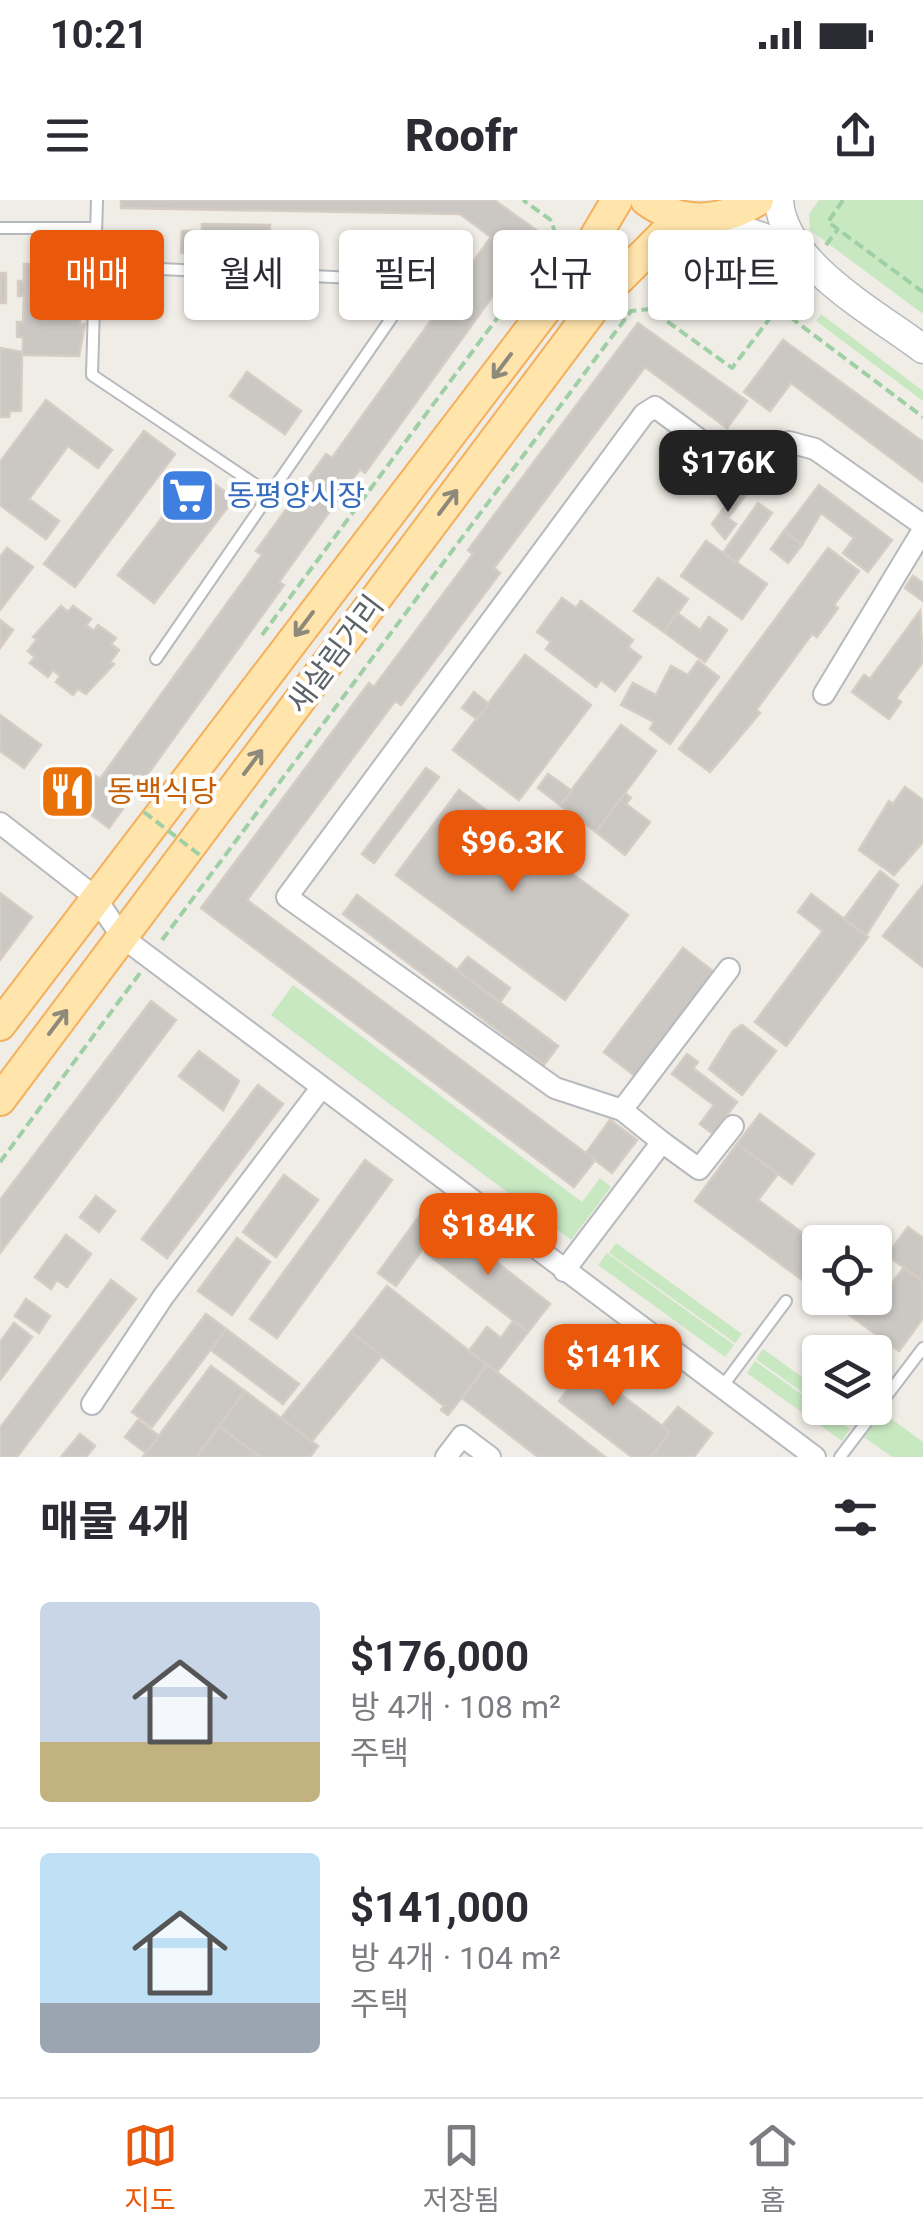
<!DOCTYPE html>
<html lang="ko">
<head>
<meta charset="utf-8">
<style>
  body { margin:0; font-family:Roboto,"Noto Sans KR",sans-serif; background:#f7f7f7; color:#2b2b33; height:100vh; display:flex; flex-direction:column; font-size:38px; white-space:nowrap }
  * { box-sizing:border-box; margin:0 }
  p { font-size:32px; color:#7c7c81 }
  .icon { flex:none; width:55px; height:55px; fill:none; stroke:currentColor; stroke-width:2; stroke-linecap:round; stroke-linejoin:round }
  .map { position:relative; height:1257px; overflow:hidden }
  .details { display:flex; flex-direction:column; background:#fff; flex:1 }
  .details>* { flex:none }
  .top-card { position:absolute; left:30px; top:30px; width:865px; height:90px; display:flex; gap:20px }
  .controls { position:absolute; left:802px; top:1025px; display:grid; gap:20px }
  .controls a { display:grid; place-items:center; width:90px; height:90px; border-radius:10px; background:#fff; box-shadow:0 2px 8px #0004; font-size:50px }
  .price { position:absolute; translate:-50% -85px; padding:0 22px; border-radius:20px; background:#ea580c; color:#fff; font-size:32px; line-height:65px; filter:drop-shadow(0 2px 5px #0008) }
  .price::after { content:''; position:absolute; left:50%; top:60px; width:30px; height:22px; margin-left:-15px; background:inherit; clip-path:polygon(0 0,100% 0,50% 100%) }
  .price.on { background:#222; color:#fff }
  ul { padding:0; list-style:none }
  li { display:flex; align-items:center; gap:30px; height:250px; padding:0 40px }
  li+li { border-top:2px solid #e1e1e2 }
  li span { display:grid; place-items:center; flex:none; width:280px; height:200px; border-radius:10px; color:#555 }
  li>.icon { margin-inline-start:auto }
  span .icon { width:120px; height:120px; fill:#fffc; stroke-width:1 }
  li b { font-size:42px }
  h2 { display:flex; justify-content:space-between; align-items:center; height:120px; padding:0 40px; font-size:42px }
  .chip { padding:0 35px; border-radius:10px; background:#fff; box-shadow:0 2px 8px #0004; font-size:35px; line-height:90px }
  .chip.on { background:#ea580c; color:#fff }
  .status { display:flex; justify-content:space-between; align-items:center; height:70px; padding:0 50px; background:#fff; direction:ltr }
  .status svg { height:28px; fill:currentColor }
  header { display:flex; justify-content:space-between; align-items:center; height:130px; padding:0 40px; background:#fff; font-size:45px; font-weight:800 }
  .menu { display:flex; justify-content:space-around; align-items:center; height:140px; border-top:2px solid #e1e1e2; background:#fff; font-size:28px; color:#7c7c81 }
  .menu a { display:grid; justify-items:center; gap:5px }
  .menu .on { color:#ea580c }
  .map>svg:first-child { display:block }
  .green { fill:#c8e8c2 }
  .building { fill:#cbc7c3; stroke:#d5cdc4; stroke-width:2.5 }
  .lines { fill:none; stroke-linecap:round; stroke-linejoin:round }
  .service-casing { stroke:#b6b9bd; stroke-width:14 }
  .minor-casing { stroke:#b6b9bd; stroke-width:24 }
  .secondary-casing { stroke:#b4babd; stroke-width:31 }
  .primary-casing { stroke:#f4af5b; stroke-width:34 }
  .path { stroke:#9fd0a5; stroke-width:4; stroke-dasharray:10 5; stroke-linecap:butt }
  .service { stroke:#fff; stroke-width:10 }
  .minor { stroke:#fff; stroke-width:20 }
  .secondary { stroke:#fff; stroke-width:28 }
  .primary { stroke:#ffe4ac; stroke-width:30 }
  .path-bridge { stroke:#9fd0a5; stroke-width:4; stroke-dasharray:10 5; stroke-linecap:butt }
  .oneway { stroke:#8e8a7b }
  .labels { text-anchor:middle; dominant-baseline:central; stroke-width:8; stroke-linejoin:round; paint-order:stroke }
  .shop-label { font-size:30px; fill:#366cbe; stroke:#fff; text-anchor:start }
  .street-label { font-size:30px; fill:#5d6366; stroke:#fff }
  .food-label { font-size:30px; fill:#c56008; stroke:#fff; text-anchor:start }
</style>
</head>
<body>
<div class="status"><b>10:21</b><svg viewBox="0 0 49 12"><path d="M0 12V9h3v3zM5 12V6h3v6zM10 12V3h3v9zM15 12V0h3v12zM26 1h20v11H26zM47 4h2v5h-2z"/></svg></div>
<header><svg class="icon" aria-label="menu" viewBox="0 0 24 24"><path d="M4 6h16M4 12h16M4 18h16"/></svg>Roofr<svg class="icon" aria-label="share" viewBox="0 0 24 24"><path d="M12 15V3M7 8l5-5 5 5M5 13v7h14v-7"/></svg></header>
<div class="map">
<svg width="923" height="1257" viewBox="0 0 923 1257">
  <rect width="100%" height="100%" fill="#f0ece6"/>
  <!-- green -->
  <g class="green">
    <path d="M819,0H923V114L810,30L809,14Z"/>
    <path d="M821,114L923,191V201L816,121Z"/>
    <path d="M293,785L582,1002L600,978L611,987L571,1040L271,815Z"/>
    <path d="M616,1043L742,1134L735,1143L609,1053Z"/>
    <path d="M607,1053L734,1145L725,1157L598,1065Z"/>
    <path d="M763,1149L820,1190V1205L756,1159Z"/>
    <path d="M755,1161L850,1229L842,1241L747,1173Z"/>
    <path d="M882,1212L923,1242V1257H892L864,1237Z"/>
  </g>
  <!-- building -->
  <g class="building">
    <path d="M121,0H494L539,32L365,273L360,269L279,382L284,385L109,628L62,593L81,566L100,579L262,355L256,351L326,254L332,258L491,37L460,14L121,8Z"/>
    <path d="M202,24L270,25V33H303L302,56L181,53L182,31H202Z"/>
    <path d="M24,64H80L85,96H80V125L85,124L79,156L23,155V137H17V122H23L24,96H18V81H24Z"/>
    <rect x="0" y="73" width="6" height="30"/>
    <path d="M638,123L747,201L727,228L645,167L494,368L500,373L401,505L395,501L247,700L595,960L574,987L201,708L369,483L374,487L473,354L468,350Z"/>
    <path d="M783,140L923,242V282L791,183L770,211L744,192Z"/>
    <path d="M0,148L22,152L21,211H10L9,217H0Z"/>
    <path d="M247,172L301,211L285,234L230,196Z"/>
    <path d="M46,200L112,250L98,268L68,246L29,299L59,321L46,339L0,305V262Z"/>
    <path d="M144,231L175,254L75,387L44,364Z"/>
    <path d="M198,271L234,299L154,403L118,375Z"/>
    <path d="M819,285L892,340L868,372L843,353L854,338L821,313L802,345L784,331Z"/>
    <path d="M738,289L746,295L728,318L736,324L725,339L712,324Z"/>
    <path d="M758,303L772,313L737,362L723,353Z"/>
    <path d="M784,331L802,345L788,363L771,349Z"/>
    <path d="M706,341L767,384L742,419L681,376Z"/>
    <path d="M7,348L33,367L0,410V357Z"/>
    <path d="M828,348L859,371L834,405L838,408L817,437L812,434L756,510L760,513L710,572L679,549Z"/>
    <path d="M913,376L923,383V401L905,388Z"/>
    <path d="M658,378L688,399L664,432L634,411Z"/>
    <path d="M562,398L576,408L581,401L633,440L628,447L641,457L615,491L601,480L596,487L546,449L551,442L537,432Z"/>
    <path d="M61,406L68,412L73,406L91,419L86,425L94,431L98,425L116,438L111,444L119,450L110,462L114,464L86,494L78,489L73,495L56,482L60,476L53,470L48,477L30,463L35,457L28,451L37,439L33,437Z"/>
    <path d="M920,411L923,462L896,498L901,502L889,519L852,492L864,475L870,479Z"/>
    <path d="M677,413L700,430L709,417L727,430L705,462L664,432Z"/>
    <path d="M0,420L13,430L0,448Z"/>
    <path d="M525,455L591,505L519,600L453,550Z"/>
    <path d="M698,461L719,477L670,544L650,529L654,522L621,505L633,483L656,495L671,466L688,475Z"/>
    <path d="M474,492L489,504L477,519L462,508Z"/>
    <path d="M0,515L41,545L24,568L0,551Z"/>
    <path d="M621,525L656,551L596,632L560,605Z"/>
    <path d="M426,568L439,577L374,663L362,654Z"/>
    <path d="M548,574L572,591L560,605L538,588Z"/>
    <path d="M905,587L923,600V642L894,675L859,650L889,601L893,604Z"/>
    <path d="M459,590L628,715L565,800L396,675Z"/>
    <path d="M625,593L631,598L626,604L650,622L625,655L596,632Z"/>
    <path d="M880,671L898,685L866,735L844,719Z"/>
    <path d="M923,685V767L883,736Z"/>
    <path d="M0,693L32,717L0,760Z"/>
    <path d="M811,694L868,737L786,846L755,822L823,731L798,712Z"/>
    <path d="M357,695L558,846L544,865L343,714Z"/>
    <path d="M683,748L714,772L635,876L604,852Z"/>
    <path d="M468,757L510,788L500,802L457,770Z"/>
    <path d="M151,801L176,820L0,1053V1000Z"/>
    <path d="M742,825L776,851L742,895L709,869L733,831Z"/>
    <path d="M199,851L239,881L223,910L179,876Z"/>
    <path d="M687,854L698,862L693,868L737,902L713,934L700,924L714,905L672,874Z"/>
    <path d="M258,885L283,904L167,1058L142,1039Z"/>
    <path d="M760,914L814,954L792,984L737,944Z"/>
    <path d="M610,920L637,940L612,973L586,953Z"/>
    <path d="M737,944L778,974L758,1000L820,1046V1093L695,1001Z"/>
    <path d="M365,960L392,980L277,1138L250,1119Z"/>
    <path d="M284,975L318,1000L276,1057L243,1032Z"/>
    <path d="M96,996L115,1011L99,1032L80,1017Z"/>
    <path d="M423,1011L441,1024L396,1086L378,1073Z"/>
    <path d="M448,1024L550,1104L528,1132L425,1052Z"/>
    <path d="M908,1027L923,1038V1082L887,1055Z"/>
    <path d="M66,1035L91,1054L67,1087L57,1080L51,1089L35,1077Z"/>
    <path d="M237,1038L270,1062L232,1115L198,1091Z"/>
    <path d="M904,1067L923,1082V1118L899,1151L826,1098H875V1087L884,1094Z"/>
    <path d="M111,1080L136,1099L17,1257H0V1228Z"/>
    <path d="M387,1086L487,1165L448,1215L441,1210L444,1206L351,1132Z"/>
    <path d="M26,1099L50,1116L39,1133L15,1116Z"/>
    <path d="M206,1114L226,1129L152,1227L132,1212Z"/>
    <path d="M513,1121L528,1132L497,1172L469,1151L487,1127L501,1138Z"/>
    <path d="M14,1123L32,1137L0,1180V1142Z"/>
    <path d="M226,1129L299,1184L283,1204L211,1150Z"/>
    <path d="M351,1132L382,1156L312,1241L281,1218Z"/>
    <path d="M602,1145L620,1158L603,1181L670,1232L651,1257H632L559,1201Z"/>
    <path d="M487,1165L497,1172L605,1257H538L462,1198Z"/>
    <path d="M211,1166L245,1191L219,1226L196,1257H143Z"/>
    <path d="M245,1191L318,1246L310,1257H260L219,1226Z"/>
    <path d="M678,1207L712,1233L694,1257H651L670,1232L662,1226Z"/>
    <path d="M138,1220L159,1236L146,1253L125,1237Z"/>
    <path d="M219,1226L260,1257H197Z"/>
    <path d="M80,1234L95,1246L86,1257H61Z"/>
  </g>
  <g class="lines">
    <defs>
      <g id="service">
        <path d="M97,0L92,175L271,295"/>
        <path d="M0,28H96"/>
        <path d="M97,66L417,81L156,459"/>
        <path d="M722,1187L786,1101"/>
        <path d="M840,1257L923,1148"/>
      </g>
      <g id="minor">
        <path d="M824,494L923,330"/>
        <path d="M0,623L95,697L122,737L815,1257"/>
        <path d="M622,910L555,888L287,697L644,214L655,207L745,273L789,242L815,249L923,325"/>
        <path d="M662,942L699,969L733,926"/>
        <path d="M564,1071L662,942L622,910L729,769"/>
        <path d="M92,1204L163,1097L321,888"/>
        <path d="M446,1257L462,1236L490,1257"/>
      </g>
      <g id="secondary">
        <path d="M779,0C782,63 877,114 923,149"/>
        <path d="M710,19L762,37L800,58"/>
      </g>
      <g id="primary">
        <path d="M646,0C681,26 722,23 758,0"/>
        <path d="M0,825L575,71L617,0"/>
        <path d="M0,900L605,93L681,17"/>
      </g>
    </defs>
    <!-- service casing -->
    <use href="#service" class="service-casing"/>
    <!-- minor casing -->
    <use href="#minor" class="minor-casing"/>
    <!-- secondary casing -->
    <use href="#secondary" class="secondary-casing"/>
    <!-- primary casing -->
    <use href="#primary" class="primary-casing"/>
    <!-- path -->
    <g class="path">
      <path d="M843,0L828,22L923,92"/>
      <path d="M826,45L838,29"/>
      <path d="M778,108L923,217"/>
      <path d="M262,435L547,51L554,30L552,21L523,0"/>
      <path d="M162,740L631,111L650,109L732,168L796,84"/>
      <path d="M0,962L140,773"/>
    </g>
    <!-- service -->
    <use href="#service" class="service"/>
    <!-- minor -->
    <use href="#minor" class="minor"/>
    <!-- secondary -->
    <use href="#secondary" class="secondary"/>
    <!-- primary -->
    <use href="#primary" class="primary"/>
    <!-- path-bridge -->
    <path class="path-bridge" d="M144,612L201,656"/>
  </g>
  <!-- one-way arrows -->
  <defs><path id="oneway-shaft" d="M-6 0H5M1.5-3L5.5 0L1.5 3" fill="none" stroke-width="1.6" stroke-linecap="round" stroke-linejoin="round" transform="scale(2.5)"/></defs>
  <g class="oneway">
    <use href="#oneway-shaft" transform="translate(502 166) rotate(127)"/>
    <use href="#oneway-shaft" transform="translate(448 302) rotate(-53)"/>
    <use href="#oneway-shaft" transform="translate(304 424) rotate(127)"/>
    <use href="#oneway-shaft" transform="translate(253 562) rotate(-53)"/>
    <use href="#oneway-shaft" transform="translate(58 822) rotate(-53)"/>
  </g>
  <!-- icons -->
  <defs>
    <symbol id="supermarket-square" viewBox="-11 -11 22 22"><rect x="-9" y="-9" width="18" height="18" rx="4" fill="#3f7fe0" stroke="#fff"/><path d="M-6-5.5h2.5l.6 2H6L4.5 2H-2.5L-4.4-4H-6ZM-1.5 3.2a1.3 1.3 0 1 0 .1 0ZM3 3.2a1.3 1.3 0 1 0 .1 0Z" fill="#fff"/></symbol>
    <symbol id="restaurant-square" viewBox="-11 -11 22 22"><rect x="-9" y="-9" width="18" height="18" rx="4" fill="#e8710a" stroke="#fff"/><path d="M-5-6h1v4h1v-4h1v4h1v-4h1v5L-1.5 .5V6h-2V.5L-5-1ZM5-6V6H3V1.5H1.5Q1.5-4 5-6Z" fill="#fff"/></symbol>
  </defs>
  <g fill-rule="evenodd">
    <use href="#supermarket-square" x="156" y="264" width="63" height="63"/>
    <use href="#restaurant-square" x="36" y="560" width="63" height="63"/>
  </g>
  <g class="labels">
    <!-- shop labels -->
    <g class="shop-label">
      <text x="227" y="295">동평양시장</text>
    </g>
    <!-- street labels -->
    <g class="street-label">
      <text transform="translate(335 454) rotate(-53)">새살림거리</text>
    </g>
    <!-- food labels -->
    <g class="food-label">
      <text x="107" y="591">동백식당</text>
    </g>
  </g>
</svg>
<div class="controls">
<a><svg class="icon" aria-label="locate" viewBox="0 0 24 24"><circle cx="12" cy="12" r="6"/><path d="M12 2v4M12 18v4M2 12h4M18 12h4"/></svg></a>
<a><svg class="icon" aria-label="layers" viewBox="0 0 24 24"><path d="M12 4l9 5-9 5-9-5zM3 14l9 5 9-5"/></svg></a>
</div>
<b class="price on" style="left:728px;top:315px">$176K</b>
<b class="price" style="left:512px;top:695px">$96.3K</b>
<b class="price" style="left:488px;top:1078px">$184K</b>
<b class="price" style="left:613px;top:1209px">$141K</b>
<div class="top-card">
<a class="chip on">매매</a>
<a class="chip">월세</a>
<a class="chip">필터</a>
<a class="chip">신규</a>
<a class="chip">아파트</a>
</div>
</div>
<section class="details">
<h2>매물 4개<svg class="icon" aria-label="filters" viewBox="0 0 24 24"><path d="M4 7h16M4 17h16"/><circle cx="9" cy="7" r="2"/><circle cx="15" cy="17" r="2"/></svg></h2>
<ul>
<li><span style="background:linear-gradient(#c9d6e8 70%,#c2b280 0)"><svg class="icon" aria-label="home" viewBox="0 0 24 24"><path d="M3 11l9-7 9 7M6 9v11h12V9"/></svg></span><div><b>$176,000</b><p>방 4개 · 108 m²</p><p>주택</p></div></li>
<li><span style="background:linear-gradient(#bfe0f5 75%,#9aa5b1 0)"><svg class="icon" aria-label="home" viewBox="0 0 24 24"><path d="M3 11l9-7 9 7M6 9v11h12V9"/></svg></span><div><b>$141,000</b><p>방 4개 · 104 m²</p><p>주택</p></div></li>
</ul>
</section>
<nav class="menu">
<a class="on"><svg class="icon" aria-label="map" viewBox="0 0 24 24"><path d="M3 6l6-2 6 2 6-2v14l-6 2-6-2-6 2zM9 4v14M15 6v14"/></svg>지도</a>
<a><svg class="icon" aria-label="saved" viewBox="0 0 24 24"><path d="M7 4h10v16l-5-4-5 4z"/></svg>저장됨</a>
<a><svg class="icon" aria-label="home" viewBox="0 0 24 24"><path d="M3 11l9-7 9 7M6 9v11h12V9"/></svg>홈</a>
</nav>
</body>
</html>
